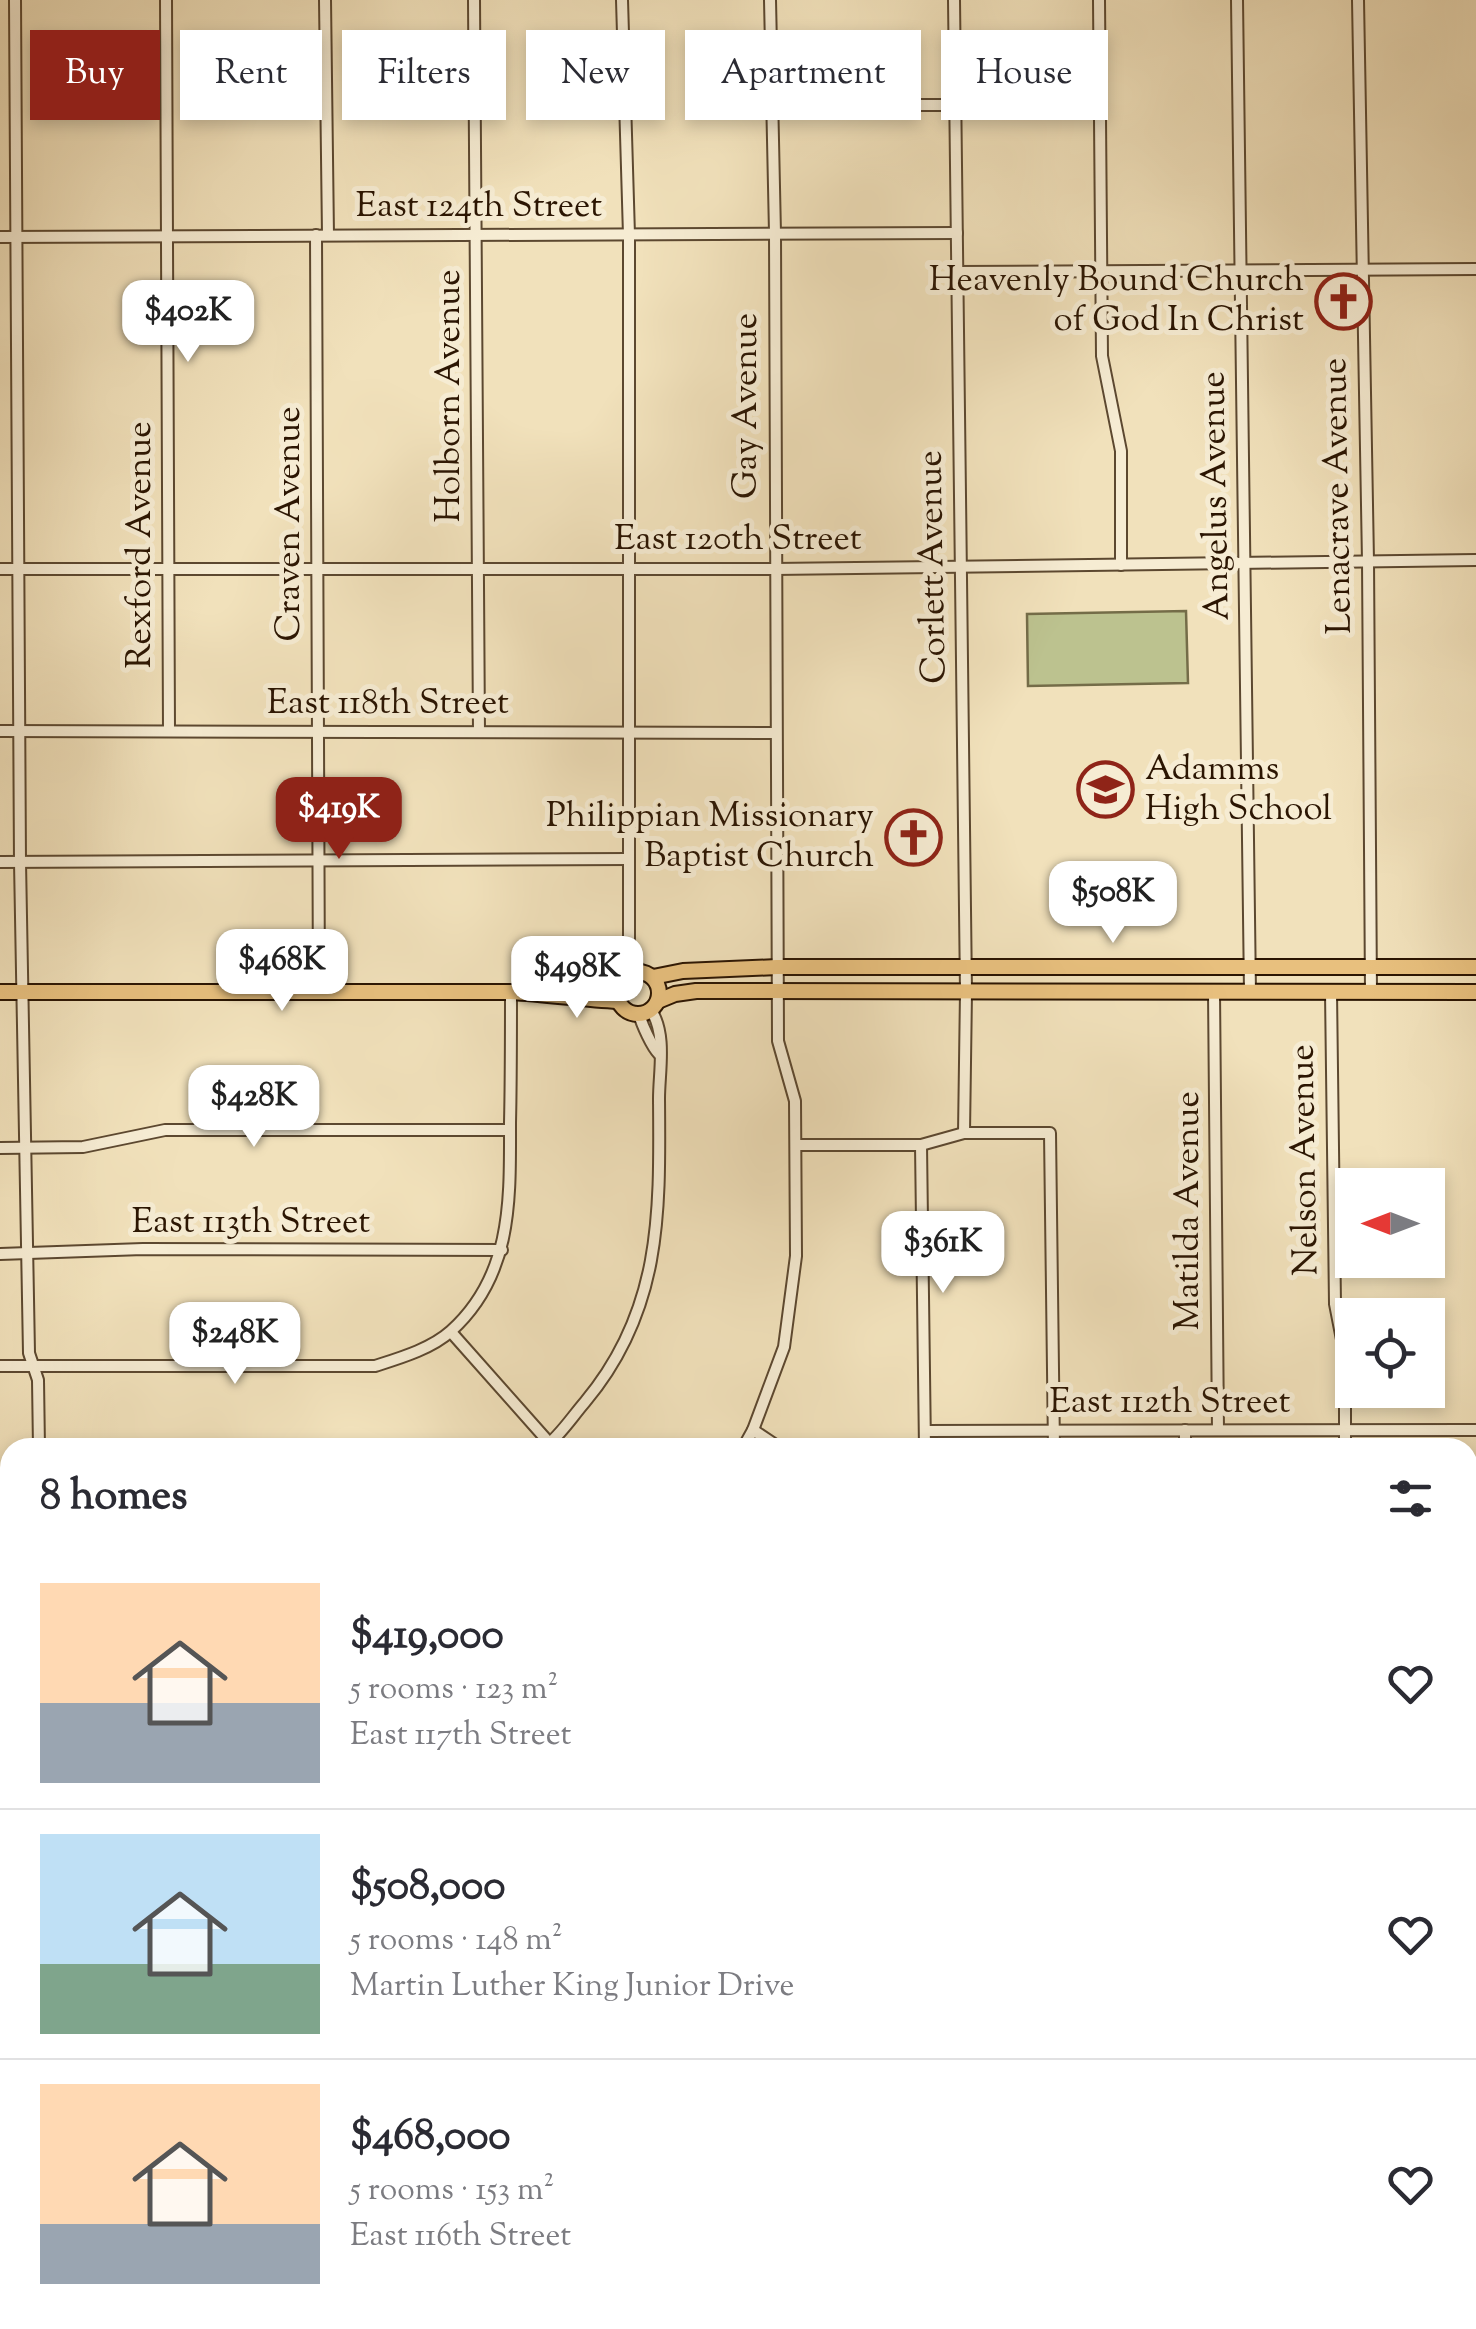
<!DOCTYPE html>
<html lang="en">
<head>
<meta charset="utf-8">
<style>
  body { margin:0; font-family:"Sorts Mill Goudy",serif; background:#f2f2f3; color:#2b2b33; height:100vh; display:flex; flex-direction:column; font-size:38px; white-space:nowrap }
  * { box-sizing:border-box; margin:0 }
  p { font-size:32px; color:#7c7c81 }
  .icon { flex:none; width:55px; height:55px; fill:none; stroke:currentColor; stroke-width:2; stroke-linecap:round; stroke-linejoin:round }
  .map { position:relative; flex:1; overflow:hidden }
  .panel { position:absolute; left:0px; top:1438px; width:1478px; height:892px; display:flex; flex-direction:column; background:#fff; border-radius:30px 30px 0 0; box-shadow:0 5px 15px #0003 }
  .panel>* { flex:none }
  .banner { position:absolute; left:30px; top:30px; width:1418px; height:90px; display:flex; gap:20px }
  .needle { width:65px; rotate:270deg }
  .tools { position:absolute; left:1335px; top:1168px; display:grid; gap:20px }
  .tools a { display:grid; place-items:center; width:110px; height:110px; border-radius:0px; background:#fff; box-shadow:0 5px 15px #0003; font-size:50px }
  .price { position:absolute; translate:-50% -85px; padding:0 22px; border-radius:20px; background:#fff; color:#222; font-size:32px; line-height:65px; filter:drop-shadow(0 2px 5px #0008) }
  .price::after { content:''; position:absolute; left:50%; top:60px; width:30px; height:22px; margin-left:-15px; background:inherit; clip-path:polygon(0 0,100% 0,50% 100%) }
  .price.on { background:#8f2418; color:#fff }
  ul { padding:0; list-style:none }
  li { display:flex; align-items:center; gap:30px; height:250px; padding:0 40px }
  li+li { border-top:2px solid #e1e1e2 }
  li span { display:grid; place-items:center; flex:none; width:280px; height:200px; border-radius:0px; color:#555 }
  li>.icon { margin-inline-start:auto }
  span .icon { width:120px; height:120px; fill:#fffc; stroke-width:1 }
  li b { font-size:42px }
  h2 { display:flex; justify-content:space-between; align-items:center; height:120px; padding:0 40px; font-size:42px }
  .tag { padding:0 35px; border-radius:0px; background:#fff; box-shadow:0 5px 15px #0003; font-size:35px; line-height:90px }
  .tag.on { background:#8f2418; color:#fff }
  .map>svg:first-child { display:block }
  .green { fill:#bcc28f; stroke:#746c48; stroke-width:2.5 }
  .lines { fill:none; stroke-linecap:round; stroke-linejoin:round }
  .minor-casing { stroke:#5c4830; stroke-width:14 }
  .major-casing { stroke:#2b1502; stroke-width:18 }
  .minor { stroke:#f6ecd3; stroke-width:10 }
  .major { stroke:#e8c07e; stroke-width:14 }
  .labels { text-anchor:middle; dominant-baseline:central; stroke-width:10; stroke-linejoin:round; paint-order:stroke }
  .street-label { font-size:35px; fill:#2b1502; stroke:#f6ecd3 }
  .poi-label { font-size:35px; fill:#2b1502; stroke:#f6ecd3; text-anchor:end }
</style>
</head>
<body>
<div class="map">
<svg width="1476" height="2329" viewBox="0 0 1476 2329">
  <rect width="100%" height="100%" fill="#f1e1bb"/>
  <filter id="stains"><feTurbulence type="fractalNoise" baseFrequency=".002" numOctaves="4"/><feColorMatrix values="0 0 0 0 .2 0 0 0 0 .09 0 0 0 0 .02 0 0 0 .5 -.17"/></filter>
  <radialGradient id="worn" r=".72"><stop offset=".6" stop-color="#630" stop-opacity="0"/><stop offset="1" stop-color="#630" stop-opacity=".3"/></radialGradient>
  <!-- green -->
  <path class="green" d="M1186,611L1188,683L1028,686L1027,614Z"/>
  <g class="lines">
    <defs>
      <g id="minor">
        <path d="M15,0L20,862L29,1353L38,1380L39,1448"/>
        <path d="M166,0L169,730"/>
        <path d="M325,0L328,235"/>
        <path d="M474,0L479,732"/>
        <path d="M622,0L629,235V948L624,976"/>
        <path d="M954,0L966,992L964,1133"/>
        <path d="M1099,0L1102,356L1121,451V565"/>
        <path d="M1237,0L1250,992"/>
        <path d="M1358,0L1368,561L1371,992"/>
        <path d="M772,105H956"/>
        <path d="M316,235L319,992"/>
        <path d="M0,237L957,233"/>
        <path d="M958,272L1476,269"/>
        <path d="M0,569H775L1476,560"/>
        <path d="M0,731L775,733"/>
        <path d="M0,862L629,859"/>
        <path d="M630,949L639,971"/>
        <path d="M1214,992L1218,1430"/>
        <path d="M1331,992L1335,1304L1345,1355V1448"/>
        <path d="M639,1014C642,1025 652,1047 659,1054"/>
        <path d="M798,1145H921L964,1133H1050L1054,1448"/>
        <path d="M921,1145L925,1448"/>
        <path d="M0,1148L83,1147L165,1130H510"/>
        <path d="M0,1254L143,1249L502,1250"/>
        <path d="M451,1332L553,1447"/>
        <path d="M0,1366H375C400,1358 431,1349 451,1331C513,1275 510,1199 510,1123C511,1080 511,1036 511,992"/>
        <path d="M753,1430L780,1448"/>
        <path d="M1185,1430V1448"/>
        <path d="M925,1431L1476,1430"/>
        <path d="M544,1448C560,1436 572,1417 585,1402C662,1310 660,1213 659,1099C659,1071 667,1035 651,1010"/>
        <path d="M743,1448L753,1430L784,1347L796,1256L795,1101L778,1041L775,233L770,0"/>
        <path d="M0,1514H10"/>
        <path d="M0,1669H10"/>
        <path d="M1468,1733H1476"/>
        <path d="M0,1794H10"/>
        <path d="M0,1919H10"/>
        <path d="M1468,2000L1476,2001"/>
        <path d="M0,2027H10"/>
        <path d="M0,2126H10"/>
        <path d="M0,2226H10"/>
        <path d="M39,2320V2329"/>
        <path d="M266,2320V2329"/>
        <path d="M405,2320V2329"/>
        <path d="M548,2320V2329"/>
        <path d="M820,2320V2329"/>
        <path d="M1371,2320H1429"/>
        <path d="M1468,2320H1476"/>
        <path d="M139,2329L140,2320"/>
        <path d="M705,2329V2320"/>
        <path d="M925,2329V2320"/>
        <path d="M1038,2329V2320"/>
        <path d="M1187,2329V2320"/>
      </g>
      <g id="major">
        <circle cx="638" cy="993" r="21"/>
        <path d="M653,977L683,971L777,967H1476"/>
        <path d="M0,992H511C547,994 582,999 618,1001"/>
        <path d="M543,994L565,988L619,983"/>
        <path d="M658,1001L675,994L696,991L1476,992"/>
      </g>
    </defs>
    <!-- minor casing -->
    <use href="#minor" class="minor-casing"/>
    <!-- major casing -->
    <use href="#major" class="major-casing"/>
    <!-- minor -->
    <use href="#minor" class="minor"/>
    <!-- major -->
    <use href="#major" class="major"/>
  </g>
  <!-- icons -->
  <defs>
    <symbol id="church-ring" viewBox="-11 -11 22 22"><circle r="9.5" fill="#f6ecd3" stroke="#8f2418" stroke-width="1.5"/><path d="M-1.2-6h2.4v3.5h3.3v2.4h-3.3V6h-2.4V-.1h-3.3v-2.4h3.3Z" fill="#8f2418"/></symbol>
    <symbol id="school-ring" viewBox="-11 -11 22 22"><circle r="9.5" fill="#f6ecd3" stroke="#8f2418" stroke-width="1.5"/><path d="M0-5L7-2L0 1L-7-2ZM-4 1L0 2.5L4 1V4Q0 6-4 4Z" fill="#8f2418"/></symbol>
  </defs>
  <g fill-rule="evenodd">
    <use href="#church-ring" x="1312" y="270" width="63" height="63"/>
    <use href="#school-ring" x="1074" y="758" width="63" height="63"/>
    <use href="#church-ring" x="882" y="806" width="63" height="63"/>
  </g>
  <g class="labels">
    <!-- street labels -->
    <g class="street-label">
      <text x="479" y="207">East 124th Street</text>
      <text transform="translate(450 396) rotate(-90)">Holborn Avenue</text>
      <text transform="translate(747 406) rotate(-90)">Gay Avenue</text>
      <text transform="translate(1217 496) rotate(-91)">Angelus Avenue</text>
      <text transform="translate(1339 496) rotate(-91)">Lenacrave Avenue</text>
      <text transform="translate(290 524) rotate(-90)">Craven Avenue</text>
      <text x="738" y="540">East 120th Street</text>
      <text transform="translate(141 545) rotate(-90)">Rexford Avenue</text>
      <text transform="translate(934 567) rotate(-91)">Corlett Avenue</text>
      <text x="388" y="704">East 118th Street</text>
      <text transform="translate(1306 1160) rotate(-91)">Nelson Avenue</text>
      <text transform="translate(1189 1211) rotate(-90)">Matilda Avenue</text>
      <text x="251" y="1223">East 113th Street</text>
      <text x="1170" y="1403">East 112th Street</text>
    </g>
    <!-- poi labels -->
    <g class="poi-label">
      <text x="1304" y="281">Heavenly Bound Church<tspan x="1304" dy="40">of God In Christ</tspan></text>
      <text x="1145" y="770" text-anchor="start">Adamms<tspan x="1145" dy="40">High School</tspan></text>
      <text x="874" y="817">Philippian Missionary<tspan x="874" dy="40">Baptist Church</tspan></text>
    </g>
  </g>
  <rect width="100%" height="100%" filter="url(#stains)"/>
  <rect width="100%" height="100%" fill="url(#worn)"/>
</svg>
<div class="tools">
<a><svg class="needle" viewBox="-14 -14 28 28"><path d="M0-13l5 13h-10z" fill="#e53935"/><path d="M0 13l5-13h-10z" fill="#7c7c81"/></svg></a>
<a><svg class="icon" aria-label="locate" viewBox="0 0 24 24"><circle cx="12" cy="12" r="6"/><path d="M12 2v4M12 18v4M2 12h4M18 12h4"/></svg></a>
</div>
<b class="price" style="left:188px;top:365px">$402K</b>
<b class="price on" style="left:339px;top:862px">$419K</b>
<b class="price" style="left:1113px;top:946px">$508K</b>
<b class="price" style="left:282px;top:1014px">$468K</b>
<b class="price" style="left:577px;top:1021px">$498K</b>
<b class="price" style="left:254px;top:1150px">$428K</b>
<b class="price" style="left:943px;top:1296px">$361K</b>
<b class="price" style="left:235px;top:1387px">$248K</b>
<div class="banner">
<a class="tag on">Buy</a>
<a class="tag">Rent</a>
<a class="tag">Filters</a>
<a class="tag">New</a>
<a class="tag">Apartment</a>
<a class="tag">House</a>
</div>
<section class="panel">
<h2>8 homes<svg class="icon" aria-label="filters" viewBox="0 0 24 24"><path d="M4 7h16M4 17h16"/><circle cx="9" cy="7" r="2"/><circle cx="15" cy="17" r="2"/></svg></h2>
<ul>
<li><span style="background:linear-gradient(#ffd9b3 60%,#9aa5b1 0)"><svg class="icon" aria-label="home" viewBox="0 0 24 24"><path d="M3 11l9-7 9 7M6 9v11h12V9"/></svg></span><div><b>$419,000</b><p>5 rooms · 123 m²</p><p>East 117th Street</p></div><svg class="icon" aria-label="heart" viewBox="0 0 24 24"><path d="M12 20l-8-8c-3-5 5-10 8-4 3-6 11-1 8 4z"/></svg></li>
<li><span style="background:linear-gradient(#bfe0f5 65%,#7fa58c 0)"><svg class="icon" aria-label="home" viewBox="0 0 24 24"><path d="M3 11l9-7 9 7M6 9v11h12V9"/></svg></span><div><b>$508,000</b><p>5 rooms · 148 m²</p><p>Martin Luther King Junior Drive</p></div><svg class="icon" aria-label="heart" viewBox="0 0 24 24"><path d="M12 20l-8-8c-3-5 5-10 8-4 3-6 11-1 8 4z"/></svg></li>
<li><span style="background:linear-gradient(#ffd9b3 70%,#9aa5b1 0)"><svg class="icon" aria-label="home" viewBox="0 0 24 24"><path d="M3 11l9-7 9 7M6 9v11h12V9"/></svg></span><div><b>$468,000</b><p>5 rooms · 153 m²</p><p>East 116th Street</p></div><svg class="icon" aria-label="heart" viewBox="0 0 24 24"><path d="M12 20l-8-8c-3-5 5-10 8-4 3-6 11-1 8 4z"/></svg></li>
</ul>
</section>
</div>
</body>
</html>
